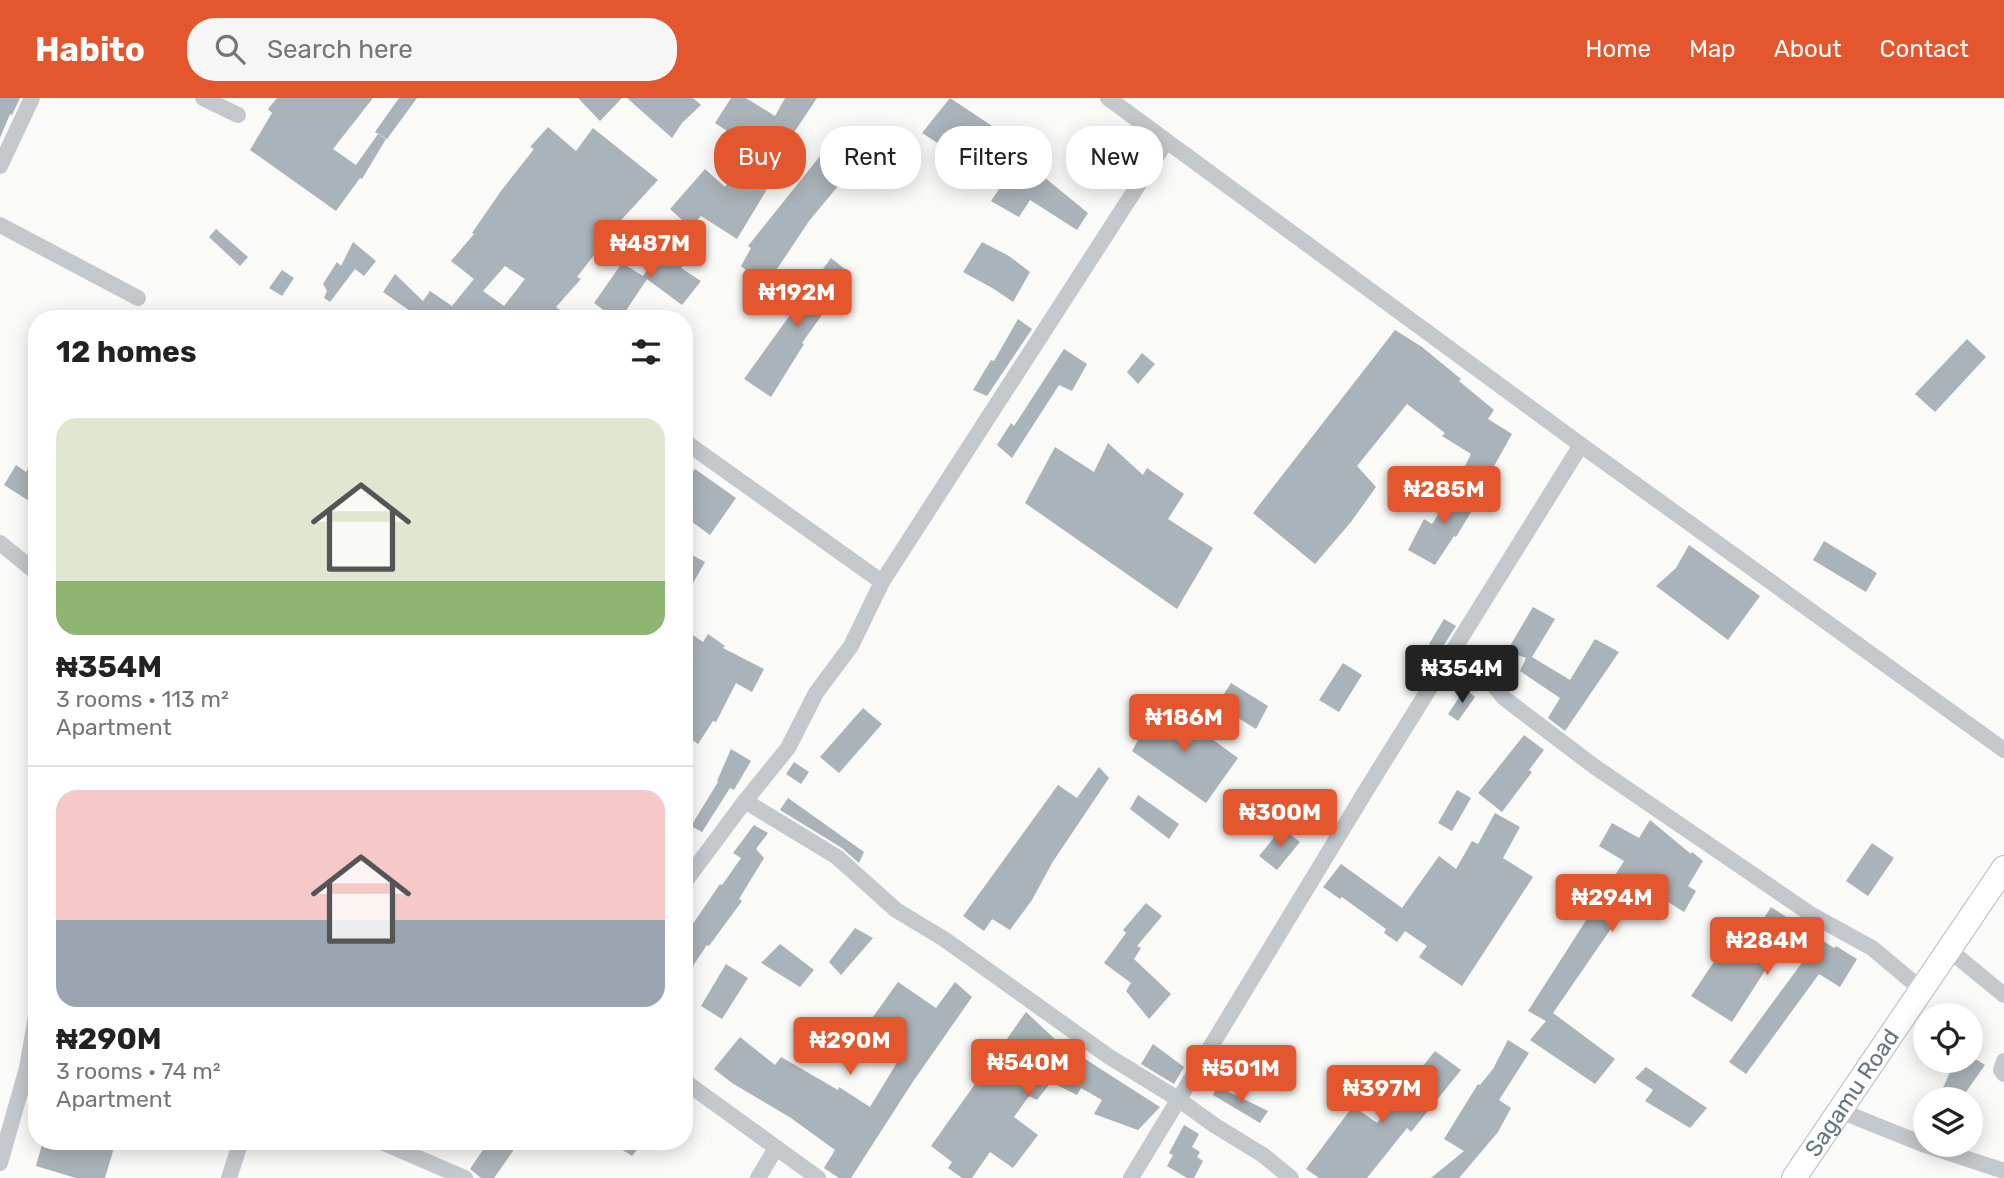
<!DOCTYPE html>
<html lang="en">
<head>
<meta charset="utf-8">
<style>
  body { margin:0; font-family:Rubik,sans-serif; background:#f6f6f6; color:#222; height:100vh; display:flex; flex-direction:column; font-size:26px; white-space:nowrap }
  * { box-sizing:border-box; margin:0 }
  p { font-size:23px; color:#767676 }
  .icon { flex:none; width:38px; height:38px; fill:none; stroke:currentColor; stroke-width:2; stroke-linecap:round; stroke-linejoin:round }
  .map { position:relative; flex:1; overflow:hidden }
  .drawer { position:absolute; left:28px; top:212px; width:665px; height:840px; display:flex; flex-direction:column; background:#fff; border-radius:28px; box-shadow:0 4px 18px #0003 }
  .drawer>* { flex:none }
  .hud { position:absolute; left:714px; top:28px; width:665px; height:63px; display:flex; gap:14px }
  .controls { position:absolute; left:1913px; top:905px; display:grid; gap:14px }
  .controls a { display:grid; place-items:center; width:70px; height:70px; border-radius:50%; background:#fff; box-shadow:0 4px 18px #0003; font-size:35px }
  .price { position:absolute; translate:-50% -60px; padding:0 16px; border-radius:7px; background:#e4572e; color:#fff; font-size:23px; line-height:46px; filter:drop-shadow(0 2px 4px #0008) }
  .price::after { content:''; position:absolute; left:50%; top:42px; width:21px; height:16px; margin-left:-10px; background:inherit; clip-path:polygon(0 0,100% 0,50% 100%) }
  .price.selected { background:#222; color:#fff }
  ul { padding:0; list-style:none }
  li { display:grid; align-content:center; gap:14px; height:371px; padding:0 28px }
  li+li { border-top:2px solid #e0e0e0 }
  li span { display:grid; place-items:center; height:217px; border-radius:21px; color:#555 }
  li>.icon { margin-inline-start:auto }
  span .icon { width:126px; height:126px; fill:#fffc; stroke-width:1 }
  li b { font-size:30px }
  h2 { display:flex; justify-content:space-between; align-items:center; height:84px; padding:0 28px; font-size:30px }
  .chip { padding:0 24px; border-radius:28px; background:#fff; box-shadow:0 4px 18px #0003; font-size:24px; line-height:63px }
  .chip.selected { background:#e4572e; color:#fff }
  header { display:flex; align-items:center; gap:42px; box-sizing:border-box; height:98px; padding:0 35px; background:#e4572e; color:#fff }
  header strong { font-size:33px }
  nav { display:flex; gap:38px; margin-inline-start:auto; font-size:24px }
  .search { width:490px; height:63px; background:#f6f6f6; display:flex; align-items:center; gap:18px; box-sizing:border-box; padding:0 24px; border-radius:28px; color:#767676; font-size:26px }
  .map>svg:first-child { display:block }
  .building { fill:#aab3b9; fill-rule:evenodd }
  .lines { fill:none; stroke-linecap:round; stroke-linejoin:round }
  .highway-casing { stroke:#b4b9bd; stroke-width:26 }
  .minor { stroke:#c3c8cc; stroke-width:16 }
  .highway { stroke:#fff; stroke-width:24 }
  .labels { text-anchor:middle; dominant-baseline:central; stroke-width:7; stroke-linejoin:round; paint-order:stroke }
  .street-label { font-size:23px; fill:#657683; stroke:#fff }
</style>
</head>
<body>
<header>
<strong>Habito</strong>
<div class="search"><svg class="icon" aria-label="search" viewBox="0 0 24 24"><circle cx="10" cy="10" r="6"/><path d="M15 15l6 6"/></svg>Search here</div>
<nav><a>Home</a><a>Map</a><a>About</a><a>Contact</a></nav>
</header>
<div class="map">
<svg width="2004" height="1080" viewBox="0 0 2004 1080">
  <rect width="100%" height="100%" fill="#fafaf8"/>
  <!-- building -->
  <g class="building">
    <path d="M0,0H20L12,17L10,16L0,40Z"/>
    <path d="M277,0H373L333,51L356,67L378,36L386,41L362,81L360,80L336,113L250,52L272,15L268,11Z"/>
    <path d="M399,0H417L387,41L375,34Z"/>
    <path d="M578,0H622L600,23Z"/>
    <path d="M627,0H693L701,7L682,25L672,40Z"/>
    <path d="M731,0H746L775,18L785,0H817L793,36L798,40L737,141L701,118L691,130L670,111L705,71L725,89L750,48L715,25Z"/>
    <path d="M950,0L1019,46L1013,55L1047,74L1044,79L1088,115L1077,132L1030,102L1019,119L991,103L1002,87L922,35Z"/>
    <path d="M548,29L576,53L593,30L658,82L623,120L577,179L581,181L556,209L560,212L553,220H420L383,194L395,176L423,203L430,193L452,208L474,181L451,163L474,136L472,135L501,93L534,51L530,49ZM505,168L525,181L504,208L483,193Z"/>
    <path d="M824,53L844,81L809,123L765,189L741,168L751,150L748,148Z"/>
    <path d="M216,131L248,159L240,168L209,139Z"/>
    <path d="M671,139L693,153L681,170L701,183L682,207L647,181L621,220H614L594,205L622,165L643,178Z"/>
    <path d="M353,144L376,163L364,178L355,171L330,204L324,200L327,193L323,186L337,164L341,168Z"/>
    <path d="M982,144L1009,158L1030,174L1013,204L994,191L963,174Z"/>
    <path d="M831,160L851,176L802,245L804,246L771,299L744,281Z"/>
    <path d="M282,172L294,180L282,198L269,190Z"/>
    <path d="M1018,221L1032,231L987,298L973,292L991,262L994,263Z"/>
    <path d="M1395,232L1422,249L1461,281L1459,283L1494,312L1488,321L1512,336L1489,377L1465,368L1471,356L1442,338L1445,335L1407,306L1357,368L1376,389L1351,424L1315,466L1253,415Z"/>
    <path d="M1967,241L1986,259L1935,314L1915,296Z"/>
    <path d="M1064,251L1087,266L1072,293L1059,287L1012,360L997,347L1011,325L1014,328Z"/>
    <path d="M1142,255L1155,266L1138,286L1127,274Z"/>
    <path d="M1108,345L1143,377L1147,370L1184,396L1168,421L1213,450L1177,511L1025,405L1055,349L1094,374Z"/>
    <path d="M37,355V408L4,387L16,367L26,374Z"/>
    <path d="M695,371L736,400L710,437L684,418V385Z"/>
    <path d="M1458,386L1479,401L1456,439L1454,438L1435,467L1408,452L1424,421L1432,426Z"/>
    <path d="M1824,443L1877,475L1866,494L1813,462Z"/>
    <path d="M1689,447L1760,498L1728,542L1656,488L1676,470Z"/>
    <path d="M688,455L705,464L684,501V462Z"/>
    <path d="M1533,509L1555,521L1532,559L1570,582L1595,541L1619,554L1565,633L1548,620L1560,600L1520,573L1526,560L1507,553Z"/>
    <path d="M1444,521L1456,528L1440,553L1429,546Z"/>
    <path d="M684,531L703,544L708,536L725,548L723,550L764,571L752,594L736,585L716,624L713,623L698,646L684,636V615L690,606L684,603Z"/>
    <path d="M1343,565L1362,577L1339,614L1319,602Z"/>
    <path d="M1231,585L1268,608L1256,631L1217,607Z"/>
    <path d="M1465,591L1475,599L1458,623L1448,616Z"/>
    <path d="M1157,605L1195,633L1197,630L1238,660L1206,705L1132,653L1144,631L1142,629Z"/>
    <path d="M863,610L882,626L839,675L820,659Z"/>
    <path d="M1524,637L1544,652L1529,672L1532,674L1502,714L1478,695Z"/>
    <path d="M731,651L751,663L734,692L730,690L702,734L691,728L718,684L717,683Z"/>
    <path d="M794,664L809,674L801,686L786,676Z"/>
    <path d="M1099,669L1109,680L1052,765L1032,802L1010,832L992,821L984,833L963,818L1058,687L1077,700Z"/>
    <path d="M1457,692L1471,700L1452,733L1438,725Z"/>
    <path d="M1138,697L1179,726L1169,741L1130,711Z"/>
    <path d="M788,700L864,754L859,765L842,750L780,712Z"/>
    <path d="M1495,715L1520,729L1503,760L1533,779L1462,888L1419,859L1427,848L1405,833L1397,844L1384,835L1386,831L1342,799L1340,801L1323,789L1341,766L1402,810L1439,758L1456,771L1472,743L1478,746Z"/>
    <path d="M1650,722L1691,756L1692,754L1703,763L1688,788L1696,793L1684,814L1641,787L1553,915L1615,961L1595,986L1530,942L1546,923L1528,913L1624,763L1599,748L1612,725L1639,740Z"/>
    <path d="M754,727L768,735L756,751L764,760L739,801L742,803L709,848L707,847L684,881V839L720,786L722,787L741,760L733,755Z"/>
    <path d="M1282,730L1300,744L1277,772L1259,758Z"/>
    <path d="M1872,745L1894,760L1868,798L1846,783Z"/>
    <path d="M1146,805L1162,818L1137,848L1141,850L1134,861L1171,896L1149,921L1126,893L1131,885L1104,865L1126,835L1123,832Z"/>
    <path d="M1771,809L1834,850L1836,848L1857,861L1840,889L1819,876L1746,976L1729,964L1809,855L1786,840L1732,924L1691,898L1740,825L1755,834Z"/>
    <path d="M855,830L873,840L841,877L829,864Z"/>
    <path d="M780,846L814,872L800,889L761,865Z"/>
    <path d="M726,866L748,880L722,921L701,908Z"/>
    <path d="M898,884L936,910L955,884L972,899L912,985L851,1080H839L824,1070L835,1052L791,1020L732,985L714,971L740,939L775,967L781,959L838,992L839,989L870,1009L904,953L865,930Z"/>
    <path d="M1026,914L1057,943L1160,1009L1138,1032L1094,1016L1102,1002L1081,990L1077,997L1051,984L1037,1002L1029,998L1014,1019L1038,1037L1013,1070L990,1054L972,1080H962L948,1070L952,1064L931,1048Z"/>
    <path d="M1508,942L1529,955L1499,1002L1511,1010L1498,1034L1459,1080H1431L1464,1053L1444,1041L1478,986L1480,987L1493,971Z"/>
    <path d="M1153,946L1184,969L1174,986L1141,966Z"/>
    <path d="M1435,953L1461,972L1411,1034L1407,1030L1367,1080H1319L1306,1071L1353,1008L1377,1025Z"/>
    <path d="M1952,962H1977L1985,967L1961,1001H1947L1949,996L1942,992L1950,974L1947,972Z"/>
    <path d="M1646,969L1707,1010L1690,1030L1645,1003L1653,992L1635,980Z"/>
    <path d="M1217,988L1268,1013L1260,1025L1213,997Z"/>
    <path d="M1184,1027L1199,1036L1192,1049L1200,1054L1197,1059L1203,1063L1194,1080H1187L1167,1068L1173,1057L1169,1055Z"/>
    <path d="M43,1043H116L105,1080H76L36,1068Z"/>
    <path d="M489,1043H520L494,1080H481L470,1071Z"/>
    <path d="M608,1043H644L632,1058Z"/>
  </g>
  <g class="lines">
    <defs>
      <g id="highway">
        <path id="s1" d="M1794,1080L2004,770"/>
      </g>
    </defs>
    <!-- highway casing -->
    <use href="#highway" class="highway-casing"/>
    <!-- minor -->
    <g class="minor">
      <path d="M203,0L238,17"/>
      <path d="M1108,0L1581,347L2004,652"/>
      <path d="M0,68L32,0"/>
      <path d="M0,127L138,200"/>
      <path d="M684,343L882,484"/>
      <path d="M0,445L37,475"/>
      <path d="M1448,560L1477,571L1491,584L1504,600L1595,669L1812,817L1872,850L1921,891"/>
      <path d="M745,703L837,759L896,812L944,841L1108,958L1178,1001L1214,1027L1263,1057L1291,1080"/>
      <path d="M684,785L745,703L788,650L816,595L851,548L882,484L1166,44"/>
      <path d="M1948,851L2004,897"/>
      <path d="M2004,963L2001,972L2004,976"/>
      <path d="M684,983L818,1080"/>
      <path d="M1838,1012L1925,1047L2004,1073"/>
      <path d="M379,1043L465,1080"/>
      <path d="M0,1065L27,970L37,913"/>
      <path d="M229,1080L241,1043"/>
      <path d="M758,1080L776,1050"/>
      <path d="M1131,1080L1370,686L1581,347"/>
    </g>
    <!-- highway -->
    <use href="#highway" class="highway"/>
  </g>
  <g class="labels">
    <!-- street labels -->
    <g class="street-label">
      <text stroke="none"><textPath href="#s1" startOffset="103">Sagamu Road</textPath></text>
    </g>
  </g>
</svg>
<div class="controls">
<a><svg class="icon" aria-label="locate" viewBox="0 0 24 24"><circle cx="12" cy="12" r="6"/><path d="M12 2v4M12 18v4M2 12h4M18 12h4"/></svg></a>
<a><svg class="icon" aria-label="layers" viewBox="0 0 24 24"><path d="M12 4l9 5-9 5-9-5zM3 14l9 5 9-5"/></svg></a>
</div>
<b class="price" style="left:650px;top:182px">₦487M</b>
<b class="price" style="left:797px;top:231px">₦192M</b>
<b class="price" style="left:1444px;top:428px">₦285M</b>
<b class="price selected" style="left:1462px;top:607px">₦354M</b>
<b class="price" style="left:1184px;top:656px">₦186M</b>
<b class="price" style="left:1280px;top:751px">₦300M</b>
<b class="price" style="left:1612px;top:836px">₦294M</b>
<b class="price" style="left:1767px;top:879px">₦284M</b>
<b class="price" style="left:850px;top:979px">₦290M</b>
<b class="price" style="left:1028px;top:1001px">₦540M</b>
<b class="price" style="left:1241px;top:1007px">₦501M</b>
<b class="price" style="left:1382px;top:1027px">₦397M</b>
<div class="hud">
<a class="chip selected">Buy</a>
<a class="chip">Rent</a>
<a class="chip">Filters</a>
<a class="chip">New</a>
</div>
<section class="drawer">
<h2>12 homes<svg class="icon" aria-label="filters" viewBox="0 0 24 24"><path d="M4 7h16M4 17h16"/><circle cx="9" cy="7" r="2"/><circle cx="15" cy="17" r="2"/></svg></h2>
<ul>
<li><span style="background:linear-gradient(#dfe7d0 75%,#8fb573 0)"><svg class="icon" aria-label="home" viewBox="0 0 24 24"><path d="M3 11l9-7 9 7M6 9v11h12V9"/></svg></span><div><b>₦354M</b><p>3 rooms · 113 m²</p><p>Apartment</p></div></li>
<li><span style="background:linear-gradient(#f6c9c9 60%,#9aa5b1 0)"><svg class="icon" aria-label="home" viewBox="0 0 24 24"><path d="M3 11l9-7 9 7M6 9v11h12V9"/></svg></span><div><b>₦290M</b><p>3 rooms · 74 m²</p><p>Apartment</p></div></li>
</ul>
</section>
</div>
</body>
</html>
